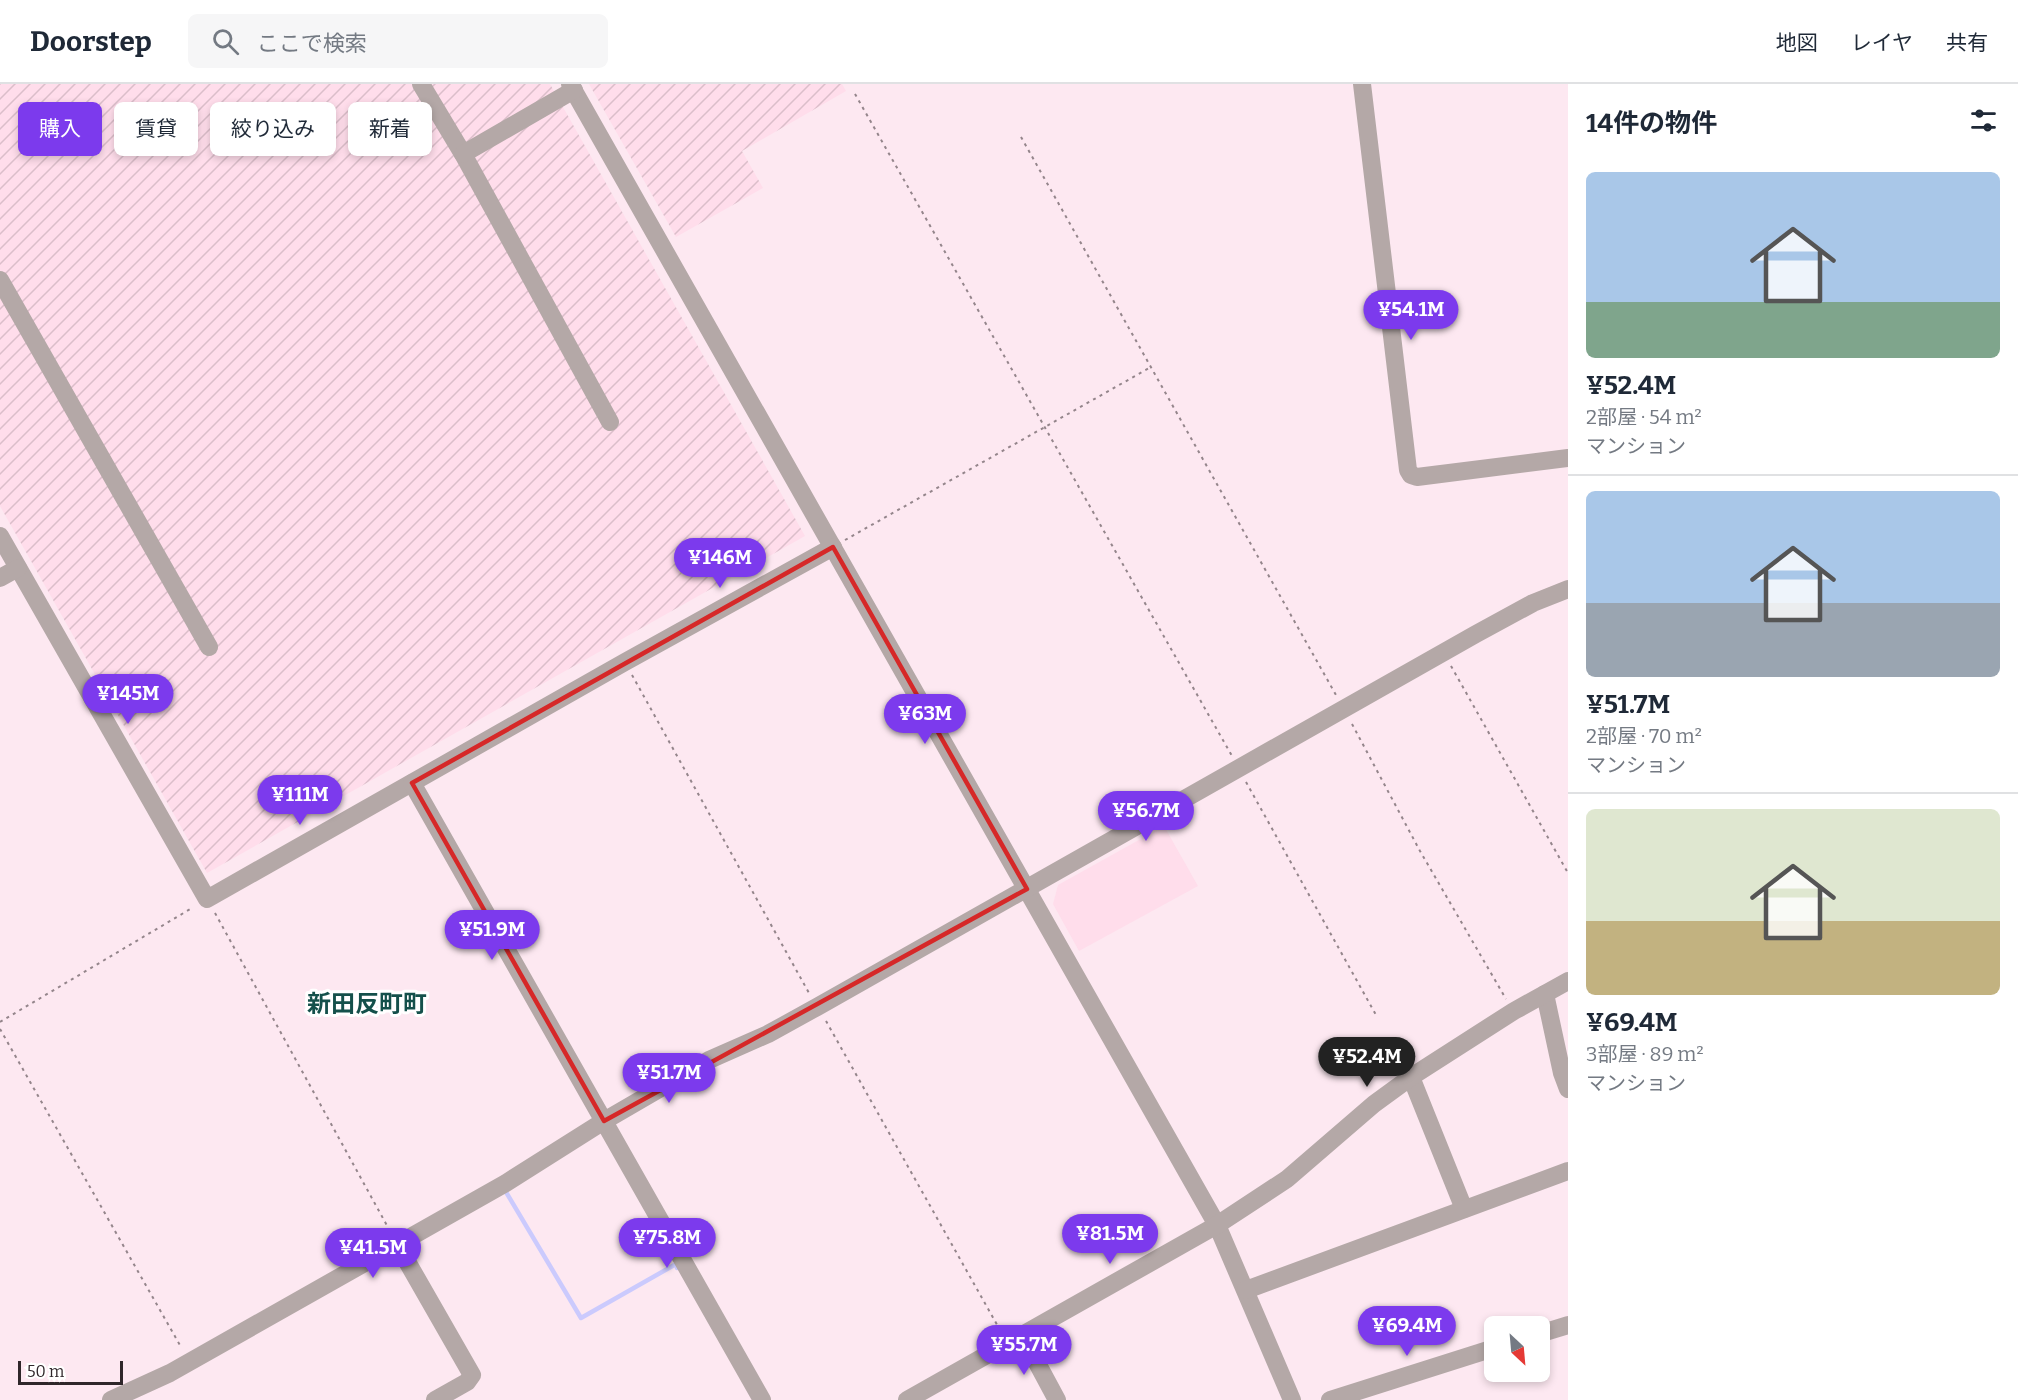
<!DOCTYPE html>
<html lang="ja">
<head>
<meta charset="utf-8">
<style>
  body { margin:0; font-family:Bitter,"Noto Sans JP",serif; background:#f6f6f7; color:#1f2937; height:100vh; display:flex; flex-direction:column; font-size:22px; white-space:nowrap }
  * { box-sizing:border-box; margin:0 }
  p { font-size:20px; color:#747a83 }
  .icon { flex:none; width:33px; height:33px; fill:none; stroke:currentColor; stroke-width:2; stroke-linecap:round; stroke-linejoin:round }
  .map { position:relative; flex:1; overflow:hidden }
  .drawer { display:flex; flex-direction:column; background:#fff; width:450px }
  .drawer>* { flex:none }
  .banner { position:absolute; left:18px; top:18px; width:570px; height:54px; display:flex; gap:12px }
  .needle { width:39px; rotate:154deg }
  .fabs { position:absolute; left:1484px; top:1232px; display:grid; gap:12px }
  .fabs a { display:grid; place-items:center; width:66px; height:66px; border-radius:9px; background:#fff; box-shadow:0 3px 9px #0003; font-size:30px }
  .scale { position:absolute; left:18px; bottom:15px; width:105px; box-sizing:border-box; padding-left:6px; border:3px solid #2f262a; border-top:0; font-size:16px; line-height:21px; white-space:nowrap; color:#2f262a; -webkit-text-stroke:4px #fff; paint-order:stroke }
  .price { position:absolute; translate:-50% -51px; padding:0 14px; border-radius:21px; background:#7c3aed; color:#fff; font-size:20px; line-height:39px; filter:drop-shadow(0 2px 3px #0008) }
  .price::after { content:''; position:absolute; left:50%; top:36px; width:18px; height:14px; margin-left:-9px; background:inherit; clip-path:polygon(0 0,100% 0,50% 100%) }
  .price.selected { background:#222; color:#fff }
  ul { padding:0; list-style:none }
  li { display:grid; align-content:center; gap:12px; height:318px; padding:0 18px }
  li+li { border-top:2px solid #e0e1e3 }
  li span { display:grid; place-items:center; height:186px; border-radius:9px; color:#555 }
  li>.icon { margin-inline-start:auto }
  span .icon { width:108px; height:108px; fill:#fffc; stroke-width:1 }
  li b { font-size:26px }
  h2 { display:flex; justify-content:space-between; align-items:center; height:72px; padding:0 18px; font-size:26px }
  .tag { padding:0 21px; border-radius:9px; background:#fff; box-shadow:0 3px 9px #0003; font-size:21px; line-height:54px }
  .tag.selected { background:#7c3aed; color:#fff }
  header { display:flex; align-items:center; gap:36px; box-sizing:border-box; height:84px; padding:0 30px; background:#fff; border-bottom:2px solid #e0e1e3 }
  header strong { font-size:28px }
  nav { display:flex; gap:33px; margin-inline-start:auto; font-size:21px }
  .search { width:420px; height:54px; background:#f6f6f7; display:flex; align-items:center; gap:15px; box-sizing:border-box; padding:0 21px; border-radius:9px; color:#747a83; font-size:22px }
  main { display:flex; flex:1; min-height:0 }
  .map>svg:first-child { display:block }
  .built { fill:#ffddeb }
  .industrial { fill:url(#industrial-furrows) }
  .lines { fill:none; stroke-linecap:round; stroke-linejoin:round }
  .stream { stroke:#cbcafd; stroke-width:4.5 }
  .path { stroke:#94858b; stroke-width:2; stroke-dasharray:3 4.5; stroke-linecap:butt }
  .minor { stroke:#b4a8a7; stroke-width:18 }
  .marked { fill:none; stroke:#d62828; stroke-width:4.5; stroke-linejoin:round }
  .labels { text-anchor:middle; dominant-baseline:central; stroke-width:6; stroke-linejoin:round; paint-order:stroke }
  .quarter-label { font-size:24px; font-weight:bold; fill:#14504b; stroke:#fff }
</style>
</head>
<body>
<header>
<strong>Doorstep</strong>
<div class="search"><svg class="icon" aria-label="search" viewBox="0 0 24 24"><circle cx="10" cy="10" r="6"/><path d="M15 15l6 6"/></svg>ここで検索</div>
<nav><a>地図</a><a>レイヤ</a><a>共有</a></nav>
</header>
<main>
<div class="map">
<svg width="1568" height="1316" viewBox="0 0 1568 1316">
  <defs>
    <pattern id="industrial-furrows" width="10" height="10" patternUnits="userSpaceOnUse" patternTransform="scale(1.5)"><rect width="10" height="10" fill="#ffddeb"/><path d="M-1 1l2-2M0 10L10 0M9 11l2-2" fill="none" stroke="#dbbeca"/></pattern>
  </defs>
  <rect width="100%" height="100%" fill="#fde8f1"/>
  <!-- built -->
  <path class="built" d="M1164,742L1198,802L1079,867L1053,820L1058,801Z"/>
  <!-- industrial -->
  <g class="industrial">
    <path d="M0,0H550L805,452L207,789L0,422Z"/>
    <path d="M589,0H842L846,7L742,67L763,104L676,153Z"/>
  </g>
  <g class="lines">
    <!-- stream -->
    <path class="stream" d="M506,1108L581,1234L676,1180L677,1184"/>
    <!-- path -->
    <g class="path">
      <path d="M855,10L1232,672"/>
      <path d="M1021,53L1336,611"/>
      <path d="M845,456L1151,283"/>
      <path d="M1451,582L1568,789"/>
      <path d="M632,591L809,909"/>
      <path d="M1352,640L1420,767L1506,915"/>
      <path d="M1246,698L1376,931"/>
      <path d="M215,829L390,1147"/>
      <path d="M826,937L1000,1246"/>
      <path d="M0,938L192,824"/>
      <path d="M0,945L181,1263"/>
    </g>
    <!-- minor -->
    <g class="minor">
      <path d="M421,0L463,70L610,338"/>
      <path d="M570,0L1217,1141L1292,1316"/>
      <path d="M1362,0L1408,386L1411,391L1417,393L1568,374"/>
      <path d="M463,70L574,6"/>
      <path d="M0,196L209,563"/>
      <path d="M0,452L207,815L625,578L833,463"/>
      <path d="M0,494L18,484"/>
      <path d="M412,699L762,1316"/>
      <path d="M1545,910L1562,989L1568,1005"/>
      <path d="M1411,993L1464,1125"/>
      <path d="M397,1160L472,1291L467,1298L435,1316"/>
      <path d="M1246,1206L1568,1087"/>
      <path d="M1539,1250L1568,1241"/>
      <path d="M1022,1251L1057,1316"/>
      <path d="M111,1316L170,1289L506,1099L604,1037L709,976L768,950L817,923L1476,550L1533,519L1568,505"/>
      <path d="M907,1316L1217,1141L1287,1095L1374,1020L1411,993L1514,927L1568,897"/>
      <path d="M1330,1316L1494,1264"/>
    </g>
  </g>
  <!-- marked area -->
  <path class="marked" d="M833,463L1027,805L604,1037L412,699Z"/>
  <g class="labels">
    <!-- quarter labels -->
    <g class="quarter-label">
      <text x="367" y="920">新田反町町</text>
    </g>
  </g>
</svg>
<div class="fabs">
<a><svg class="needle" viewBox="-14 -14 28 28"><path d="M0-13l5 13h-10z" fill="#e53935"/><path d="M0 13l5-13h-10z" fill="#747a83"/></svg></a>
</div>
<div class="scale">50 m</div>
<b class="price" style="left:1411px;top:257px">¥54.1M</b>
<b class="price" style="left:720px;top:505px">¥146M</b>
<b class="price" style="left:128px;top:641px">¥145M</b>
<b class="price" style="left:925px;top:661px">¥63M</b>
<b class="price" style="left:300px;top:742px">¥111M</b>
<b class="price" style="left:1146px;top:758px">¥56.7M</b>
<b class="price" style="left:492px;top:877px">¥51.9M</b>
<b class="price selected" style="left:1367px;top:1004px">¥52.4M</b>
<b class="price" style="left:669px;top:1020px">¥51.7M</b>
<b class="price" style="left:1110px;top:1181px">¥81.5M</b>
<b class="price" style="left:667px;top:1185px">¥75.8M</b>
<b class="price" style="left:373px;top:1195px">¥41.5M</b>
<b class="price" style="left:1407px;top:1273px">¥69.4M</b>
<b class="price" style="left:1024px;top:1292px">¥55.7M</b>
<div class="banner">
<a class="tag selected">購入</a>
<a class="tag">賃貸</a>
<a class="tag">絞り込み</a>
<a class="tag">新着</a>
</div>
</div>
<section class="drawer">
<h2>14件の物件<svg class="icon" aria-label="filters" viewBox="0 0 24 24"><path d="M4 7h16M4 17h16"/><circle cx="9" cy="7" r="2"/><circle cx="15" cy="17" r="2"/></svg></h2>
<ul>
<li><span style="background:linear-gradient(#a9c7e8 70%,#7fa58c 0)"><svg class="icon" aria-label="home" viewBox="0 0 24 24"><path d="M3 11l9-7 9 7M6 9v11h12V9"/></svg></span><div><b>¥52.4M</b><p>2部屋 · 54 m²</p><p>マンション</p></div></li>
<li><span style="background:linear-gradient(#a9c7e8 60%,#9aa5b1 0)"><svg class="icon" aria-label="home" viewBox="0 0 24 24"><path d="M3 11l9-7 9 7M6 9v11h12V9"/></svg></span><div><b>¥51.7M</b><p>2部屋 · 70 m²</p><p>マンション</p></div></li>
<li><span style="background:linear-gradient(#dfe7d0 60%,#c2b280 0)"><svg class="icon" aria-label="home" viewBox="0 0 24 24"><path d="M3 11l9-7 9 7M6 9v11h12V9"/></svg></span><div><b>¥69.4M</b><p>3部屋 · 89 m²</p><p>マンション</p></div></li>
</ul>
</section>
</main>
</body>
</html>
